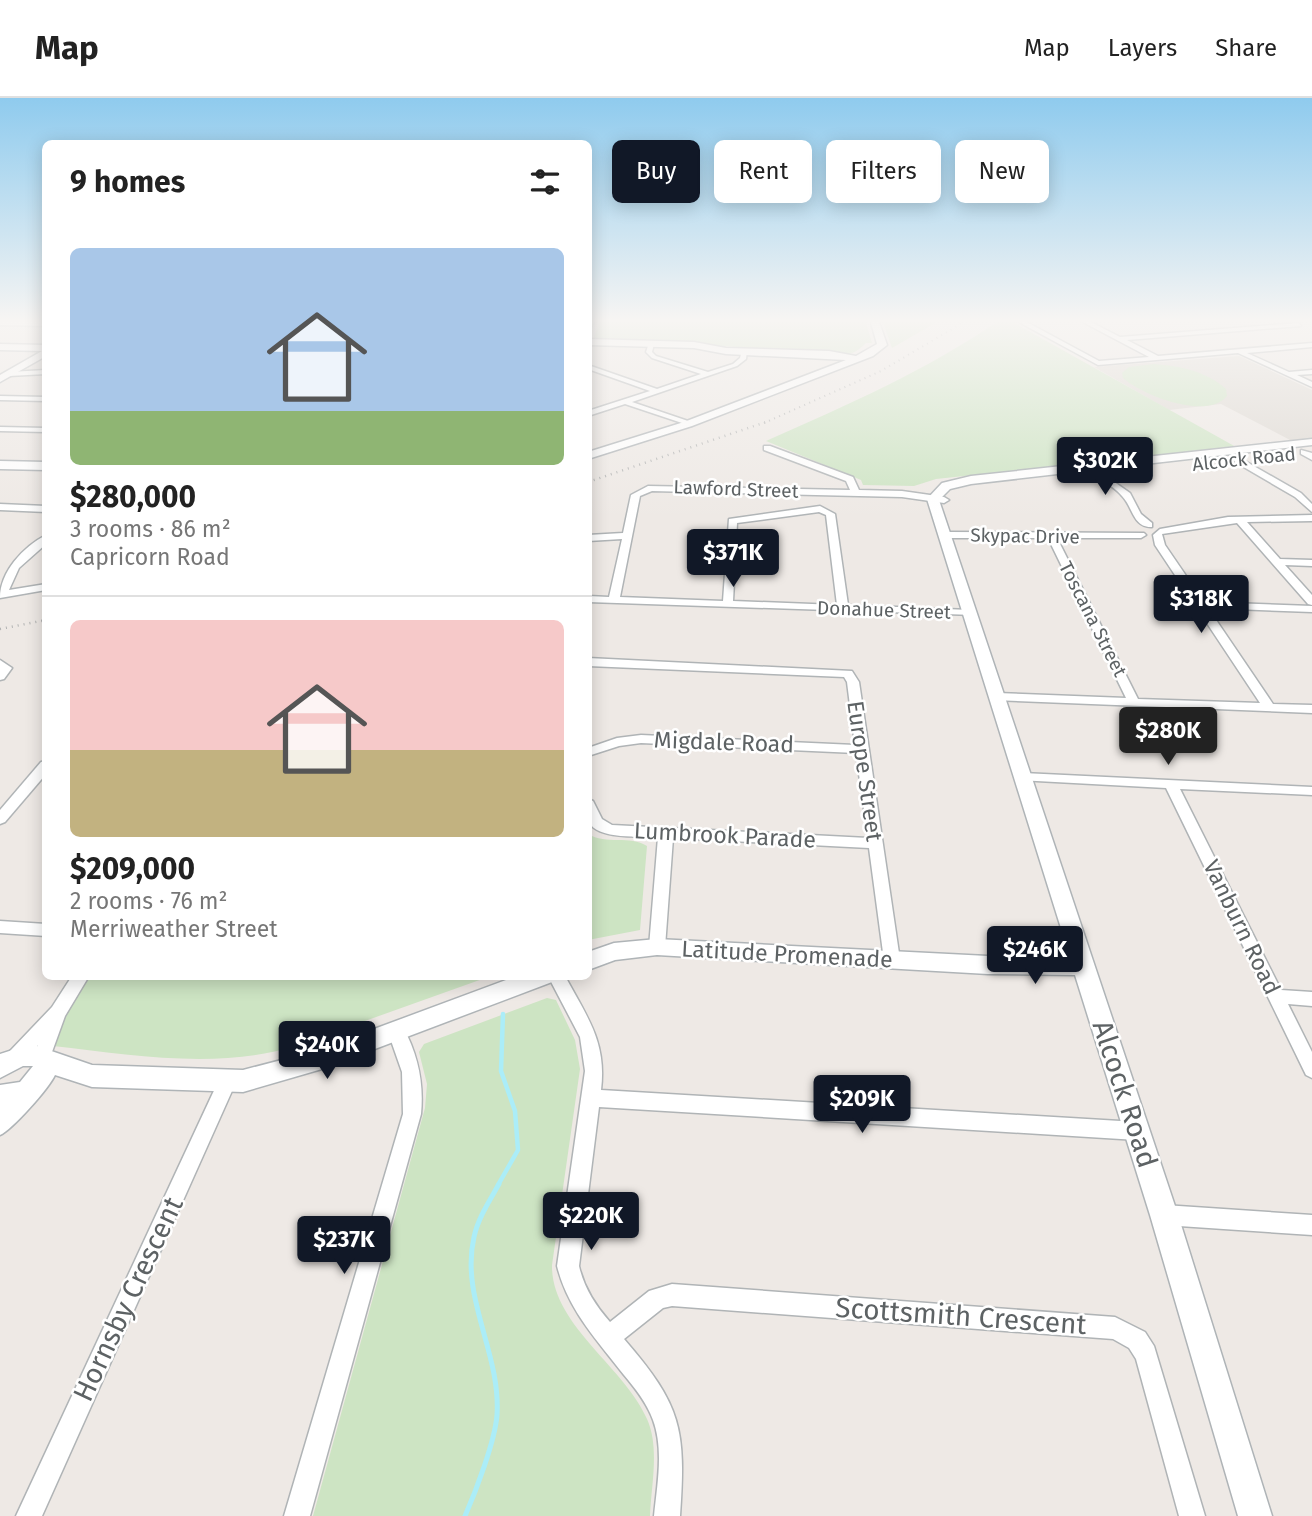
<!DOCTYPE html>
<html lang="en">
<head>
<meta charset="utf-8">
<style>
  body { margin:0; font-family:"Fira Sans",sans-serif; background:#f6f6f6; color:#222; height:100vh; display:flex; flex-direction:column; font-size:26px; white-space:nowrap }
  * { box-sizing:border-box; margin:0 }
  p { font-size:23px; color:#767676 }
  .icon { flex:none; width:38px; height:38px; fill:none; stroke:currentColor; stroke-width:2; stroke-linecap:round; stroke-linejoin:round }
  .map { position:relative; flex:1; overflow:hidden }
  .sheet { position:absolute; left:42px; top:42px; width:550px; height:840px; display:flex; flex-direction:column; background:#fff; border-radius:10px; box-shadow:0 4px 18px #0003 }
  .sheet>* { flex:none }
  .banner { position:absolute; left:612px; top:42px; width:593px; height:63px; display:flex; gap:14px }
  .price { position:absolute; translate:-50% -60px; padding:0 16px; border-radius:7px; background:#111827; color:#fff; font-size:23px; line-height:46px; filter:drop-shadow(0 2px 4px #0008) }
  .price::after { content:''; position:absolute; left:50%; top:42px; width:21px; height:16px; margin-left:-10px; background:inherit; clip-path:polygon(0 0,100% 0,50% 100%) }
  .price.current { background:#222; color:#fff }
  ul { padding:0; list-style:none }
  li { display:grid; align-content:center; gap:14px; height:371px; padding:0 28px }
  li+li { border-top:2px solid #e0e0e0 }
  li span { display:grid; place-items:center; height:217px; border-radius:10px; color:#555 }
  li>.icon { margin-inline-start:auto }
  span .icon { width:126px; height:126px; fill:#fffc; stroke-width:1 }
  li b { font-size:30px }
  h2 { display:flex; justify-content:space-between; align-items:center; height:84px; padding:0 28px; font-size:30px }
  .tag { padding:0 24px; border-radius:10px; background:#fff; box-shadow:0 4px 18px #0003; font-size:24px; line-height:63px }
  .tag.current { background:#111827; color:#fff }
  header { display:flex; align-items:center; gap:42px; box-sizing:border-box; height:98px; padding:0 35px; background:#fff; border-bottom:2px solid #e0e0e0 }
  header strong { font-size:33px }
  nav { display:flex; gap:38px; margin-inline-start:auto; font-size:24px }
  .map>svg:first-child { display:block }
  .education { fill:#ded9d3 }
  .green { fill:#cde4c3 }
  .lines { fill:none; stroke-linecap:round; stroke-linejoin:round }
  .stream-far1 { stroke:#abedf8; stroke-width:4.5 }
  .stream { stroke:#abedf8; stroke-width:5 }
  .street-casing { stroke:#b0b4b6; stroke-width:3 }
  .secondary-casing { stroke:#afb4b7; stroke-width:3 }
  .street { fill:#fff; fill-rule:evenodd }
  .secondary { fill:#fff; fill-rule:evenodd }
  .rail-far1 { stroke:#b1b2b2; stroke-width:2; stroke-dasharray:1 4.5; stroke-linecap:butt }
  .rail { stroke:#b1b2b2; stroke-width:2.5; stroke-dasharray:1 5; stroke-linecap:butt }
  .labels { text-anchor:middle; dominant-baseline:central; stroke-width:5; stroke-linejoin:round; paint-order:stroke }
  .far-street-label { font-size:19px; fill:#5d6264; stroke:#fff }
  .street-label { font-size:23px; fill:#5d6264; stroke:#fff }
  .near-street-label { font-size:28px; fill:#5d6264; stroke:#fff }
</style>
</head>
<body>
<header>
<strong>Map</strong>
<nav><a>Map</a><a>Layers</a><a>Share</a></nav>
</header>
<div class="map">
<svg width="1312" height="1418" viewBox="0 0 1312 1418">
  <rect width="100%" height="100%" fill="#eee9e5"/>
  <!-- education -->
  <path class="education" d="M1239,258L1312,292V341L1292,343L1221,306L1169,312L1094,269Z"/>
  <!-- green -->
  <g class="green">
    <path d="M601,221H865L872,245H866C861,250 855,255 848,256C834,258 815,252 800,252C732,250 665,243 596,242L593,241Z"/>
    <path d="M882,221H942L892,250Z"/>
    <path d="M1001,221H1007L1236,349L936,381L914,388L863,387L861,382L766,343C847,307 928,272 1001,221Z"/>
    <path d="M1154,266C1180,268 1206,273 1226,291L1227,298C1207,323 1142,297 1123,280L1122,275L1129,269Z"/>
    <path d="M588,736C606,747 630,737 647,748L640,832L588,842Z"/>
    <path d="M89,879H488L295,948C218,972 132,957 53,948L68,913Z"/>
    <path d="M547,900L556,902L575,942L580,971L552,1167C551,1227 625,1269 647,1321C660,1350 651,1388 650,1418H313L425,1010L427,986L419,954L424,946Z"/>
  </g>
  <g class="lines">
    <!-- stream-far1 -->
    <path class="stream-far1" d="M498,1087L518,1052L515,1013L501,973L503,916"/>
    <!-- stream -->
    <path class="stream" d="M465,1418C476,1393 495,1343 497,1317C501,1255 460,1200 474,1139C478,1120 490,1102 499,1086"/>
    <defs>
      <g id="street">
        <path d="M590,221H596L588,234Z"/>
        <path d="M1013,221H1021L1099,263L1149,259L1077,221H1085L1120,239L1299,225L1301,228L1127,242L1158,258L1312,245V249L1247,255L1289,274L1312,272V276L1297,277L1312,284V289L1238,255L1098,267Z"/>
        <path d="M0,223L46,224V228L0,227Z"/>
        <path d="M649,245L654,246L652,254L656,258L708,274L733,266L740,260L742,252L747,253L746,261L737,268L632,304L691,324V328L625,306L588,318V313L650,293L588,271V267L657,291L701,276L652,260L646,254Z"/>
        <path d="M46,272V276L9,278L5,276L9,274Z"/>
        <path d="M0,298L46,299V303L0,302Z"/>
        <path d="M0,329L46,330V334L0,333Z"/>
        <path d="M764,348H770L853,379L859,392L902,393L944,399L949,402L944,405L902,399L652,393L640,398L620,499L723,503L729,421L820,408L835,416L848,507L970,512L975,515L974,517L588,504V498L609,499L622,441L588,443V437L623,435L631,397L648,388L850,392L846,383L764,352ZM819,414L826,417L837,507L733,503L737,425Z"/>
        <path d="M1301,352L1312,355V362L1301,356Z"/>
        <path d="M1238,359L1301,395L1312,406V414L1295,399L1235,364L1234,362Z"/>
        <path d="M1084,367H1090L1130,395L1141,416L1152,425V429C1133,430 1133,409 1122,398C1113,387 1096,379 1084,371Z"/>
        <path d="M0,406L46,408V414L0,412Z"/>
        <path d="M1312,417V423L1247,424L1280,461L1312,462V468L1285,467L1312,497V507L1308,506L1237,425L1162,436L1165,447L1204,504L1312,508V514L1208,510L1273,606L1312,607V615L993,602L991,599L993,596L997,595L1126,600L1048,440H945L940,437L945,434L1144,435L1146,437L1141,440H1057L1138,601L1260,605L1155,447L1153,437L1160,431L1228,419Z"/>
        <path d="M46,437V446L19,470L9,492L46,486V492L0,500C0,474 23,449 46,437Z"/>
        <path d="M588,560L852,573L859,584L900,862L898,866L892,868L886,866L884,862L869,750L673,740L665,849L663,853L657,855L651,853L649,849L658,739C642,738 597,742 589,724C586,718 588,708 588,701L593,703L602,721L612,727L868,740L856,655L641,645L619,648L588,658V650L617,640L641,637L855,647L847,584L844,579L588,568Z"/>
        <path d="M0,562L12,570L4,581L0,582Z"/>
        <path d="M46,663V676L5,724L0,726V712L41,664Z"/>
        <path d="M1023,675L1312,689V697L1180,691L1281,892L1312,894V908L1288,906L1312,954V980L1306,977L1166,690L1018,682L1016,679L1018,676Z"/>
        <path d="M0,823L46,826V838L0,835Z"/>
        <path d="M72,878H89L65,918L48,965L42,968L36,965L33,960L38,947C30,956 23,968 10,963L7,958L10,953L52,909Z"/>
        <path d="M548,878H565C587,919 607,944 601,992L1137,1024L1144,1027L1147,1033L1144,1039L1137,1042L599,1009L579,1168C584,1190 595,1207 610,1224L649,1193L672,1186L1115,1219L1145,1234L1154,1248L1205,1418H1179L1136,1261L1129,1250L1113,1241L672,1208L663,1210L624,1241C682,1308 686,1331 680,1418H654C657,1387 664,1352 653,1322C647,1305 635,1290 624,1277C597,1242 568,1212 557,1168L585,973L580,939Z"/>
        <path d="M397,927L403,929C418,957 424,984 421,1016L310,1418H284L403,1016L402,974L388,934L391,929Z"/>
        <path d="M227,976L234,978L236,984L42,1418H16L218,984L220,978Z"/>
        <path d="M1164,1107L1312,1117V1137L1164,1127L1157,1124L1154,1117L1157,1110Z"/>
      </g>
      <g id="secondary">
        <path d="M870,221H878L887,247L873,258L692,328L588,361V354L684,324L846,262L726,256L694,250L588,247V241L694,244L726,250L829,253L856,258L877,246Z"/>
        <path d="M0,246L46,247V258L0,284V277L42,253L0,252Z"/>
        <path d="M1312,341V347L971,386L950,391L939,402L1178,1117L1272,1418H1238L1150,1117L1075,877L988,876L657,857L615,862L588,872V854L614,845L657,841L988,858L1070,859L927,401L942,385L971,378Z"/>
        <path d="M0,363L46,364V372L0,371Z"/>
        <path d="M517,878H555L552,884L322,971L243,994L92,989L55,977C49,990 12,1032 0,1037V987L20,984L33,968H23L0,980V956L31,946L92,967L243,972L312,954Z"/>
      </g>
    </defs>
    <!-- street casing -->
    <use href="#street" class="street-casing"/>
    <!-- secondary casing -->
    <use href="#secondary" class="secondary-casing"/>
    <!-- street -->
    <use href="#street" class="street"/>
    <!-- secondary -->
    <use href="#secondary" class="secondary"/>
    <!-- rail-far1 -->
    <path class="rail-far1" d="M764,325L881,273L969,221"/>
    <!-- rail -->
    <g class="rail">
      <path d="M588,384L769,323"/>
      <path d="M0,531L46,522"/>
    </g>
  </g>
  <!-- sky -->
  <linearGradient id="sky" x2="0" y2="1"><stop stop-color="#8fcbee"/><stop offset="0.53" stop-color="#f7f5f3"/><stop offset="1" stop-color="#f7f5f3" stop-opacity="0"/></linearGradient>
  <rect width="1312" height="420" fill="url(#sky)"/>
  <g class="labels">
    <!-- far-street labels -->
    <g class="far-street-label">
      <text transform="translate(1244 361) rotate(-6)">Alcock Road</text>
      <text transform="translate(736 391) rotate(2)">Lawford Street</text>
      <text transform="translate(1025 438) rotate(1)">Skypac Drive</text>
      <text transform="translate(884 512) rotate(2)">Donahue Street</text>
      <text transform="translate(1093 521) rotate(63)">Toscana Street</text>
    </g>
    <!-- street labels -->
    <g class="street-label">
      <text transform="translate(724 644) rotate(2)">Migdale Road</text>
      <text transform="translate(865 673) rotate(82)">Europe Street</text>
      <text transform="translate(725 737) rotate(3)">Lumbrook Parade</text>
      <text transform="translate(1242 829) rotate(64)">Vanburn Road</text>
      <text transform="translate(787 856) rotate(3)">Latitude Promenade</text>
    </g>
    <!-- near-street labels -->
    <g class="near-street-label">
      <text transform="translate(1125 996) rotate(72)">Alcock Road</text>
      <text transform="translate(128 1201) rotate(-65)">Hornsby Crescent</text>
      <text transform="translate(961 1218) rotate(4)">Scottsmith Crescent</text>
    </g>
  </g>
</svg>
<b class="price" style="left:1105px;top:399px">$302K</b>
<b class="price" style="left:733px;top:491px">$371K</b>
<b class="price" style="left:1201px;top:537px">$318K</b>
<b class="price current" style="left:1168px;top:669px">$280K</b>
<b class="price" style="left:1035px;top:888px">$246K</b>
<b class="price" style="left:327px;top:983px">$240K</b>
<b class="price" style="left:862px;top:1037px">$209K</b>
<b class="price" style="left:591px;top:1154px">$220K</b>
<b class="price" style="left:344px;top:1178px">$237K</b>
<div class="banner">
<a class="tag current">Buy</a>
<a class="tag">Rent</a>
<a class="tag">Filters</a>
<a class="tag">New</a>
</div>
<section class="sheet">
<h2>9 homes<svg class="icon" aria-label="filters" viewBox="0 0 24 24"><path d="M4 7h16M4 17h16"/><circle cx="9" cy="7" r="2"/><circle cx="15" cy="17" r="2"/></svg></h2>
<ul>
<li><span style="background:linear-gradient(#a9c7e8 75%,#8fb573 0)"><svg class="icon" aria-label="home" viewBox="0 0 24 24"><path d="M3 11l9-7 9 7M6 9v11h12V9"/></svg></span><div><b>$280,000</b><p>3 rooms · 86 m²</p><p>Capricorn Road</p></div></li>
<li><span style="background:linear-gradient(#f6c9c9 60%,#c2b280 0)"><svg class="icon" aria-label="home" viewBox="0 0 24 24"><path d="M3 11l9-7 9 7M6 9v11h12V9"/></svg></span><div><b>$209,000</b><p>2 rooms · 76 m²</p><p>Merriweather Street</p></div></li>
</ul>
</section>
</div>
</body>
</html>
